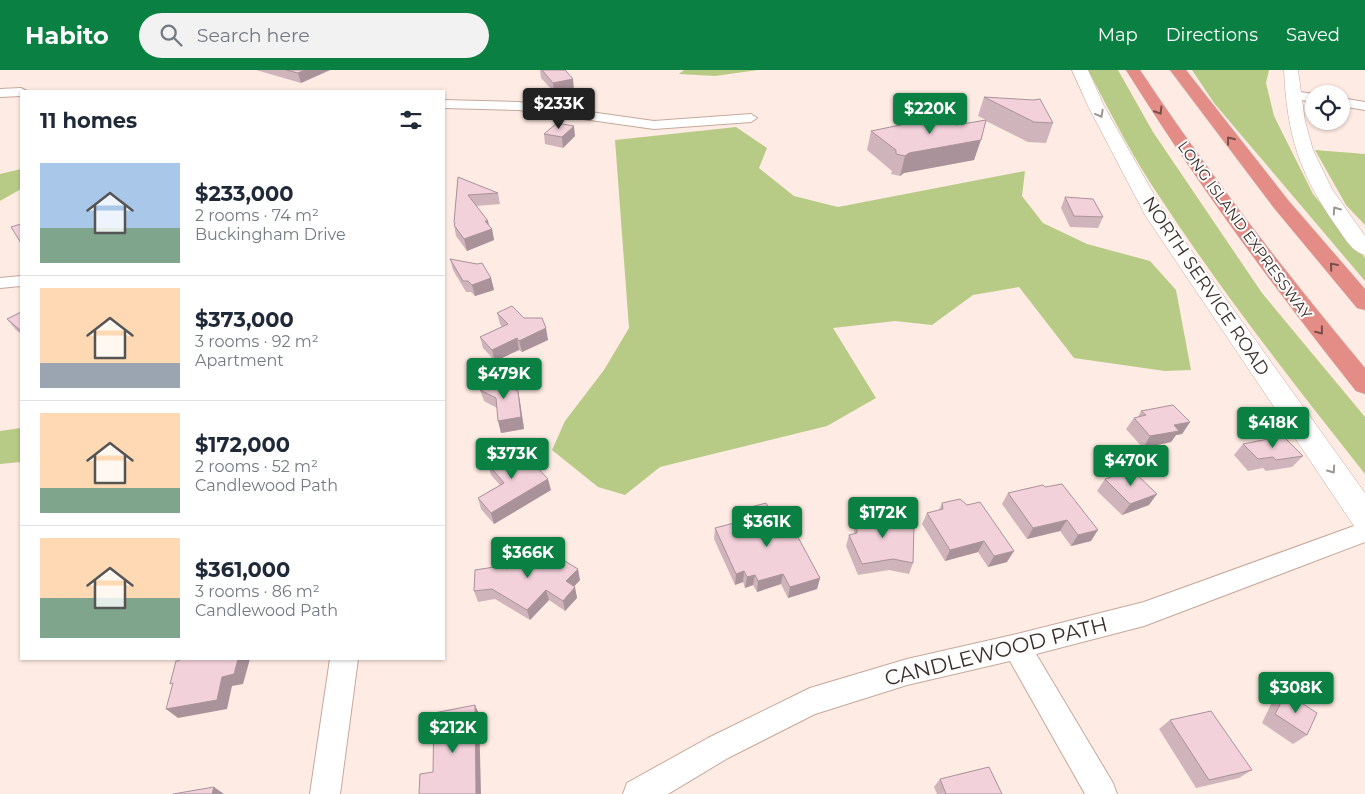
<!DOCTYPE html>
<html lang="en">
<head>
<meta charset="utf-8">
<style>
  body { margin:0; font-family:Montserrat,sans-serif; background:#f2f2f3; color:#1f2937; height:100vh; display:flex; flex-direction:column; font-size:19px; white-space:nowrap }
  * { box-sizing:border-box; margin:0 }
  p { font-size:16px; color:#747a83 }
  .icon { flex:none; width:28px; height:28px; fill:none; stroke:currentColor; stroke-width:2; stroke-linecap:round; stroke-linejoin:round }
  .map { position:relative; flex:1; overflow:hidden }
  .drawer { position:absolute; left:20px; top:20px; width:425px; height:570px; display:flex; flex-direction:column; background:#fff; border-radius:0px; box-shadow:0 1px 4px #0004 }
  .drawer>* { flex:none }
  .controls { position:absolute; left:1305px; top:15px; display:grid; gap:10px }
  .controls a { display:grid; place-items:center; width:45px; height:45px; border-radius:50%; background:#fff; box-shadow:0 1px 4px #0004; font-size:25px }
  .price { position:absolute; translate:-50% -42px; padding:0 11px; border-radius:5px; background:#0b8043; color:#fff; font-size:16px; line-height:32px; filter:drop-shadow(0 1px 2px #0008) }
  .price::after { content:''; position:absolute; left:50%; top:30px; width:15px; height:11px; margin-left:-8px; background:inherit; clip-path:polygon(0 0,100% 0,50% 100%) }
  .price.current { background:#222; color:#fff }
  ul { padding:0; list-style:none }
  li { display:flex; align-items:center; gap:15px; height:125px; padding:0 20px }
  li+li { border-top:1px solid #e0e1e3 }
  li span { display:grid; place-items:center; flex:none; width:140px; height:100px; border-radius:0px; color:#555 }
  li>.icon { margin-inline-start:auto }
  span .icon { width:60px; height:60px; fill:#fffc; stroke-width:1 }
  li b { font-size:21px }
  h2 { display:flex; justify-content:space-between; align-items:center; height:60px; padding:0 20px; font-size:21px }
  header { display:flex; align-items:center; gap:30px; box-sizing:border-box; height:70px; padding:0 25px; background:#0b8043; color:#fff }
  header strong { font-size:24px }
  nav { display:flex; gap:28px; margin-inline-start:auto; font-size:18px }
  .search { width:350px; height:45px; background:#f2f2f3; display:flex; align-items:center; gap:12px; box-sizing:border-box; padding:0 18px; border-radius:28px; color:#747a83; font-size:19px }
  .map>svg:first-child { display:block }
  .green { fill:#b8cb86 }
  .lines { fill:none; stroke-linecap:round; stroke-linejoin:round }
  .street-casing { stroke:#c6a89b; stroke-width:2 }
  .secondary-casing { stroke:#c6a89b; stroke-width:1 }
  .highway-casing { stroke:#d4d1d0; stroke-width:1 }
  .street { fill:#fff; fill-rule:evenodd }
  .secondary { fill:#fff; fill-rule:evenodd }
  .highway { fill:#e48d86; fill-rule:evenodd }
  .wall { fill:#d0b4bb }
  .shaded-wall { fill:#a99299 }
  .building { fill:#f2d1da; stroke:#a99299 }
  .oneway { stroke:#764f4a }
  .oneway2 { stroke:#9c9694 }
  .labels { text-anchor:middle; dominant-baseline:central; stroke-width:4; stroke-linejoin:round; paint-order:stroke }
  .far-street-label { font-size:15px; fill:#3a2e29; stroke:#fdfdfd }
  .street-label { font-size:18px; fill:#3a2e29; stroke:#fdfdfd }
  .near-street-label { font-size:21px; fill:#3a2e29; stroke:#fdfdfd }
</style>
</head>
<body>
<header>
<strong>Habito</strong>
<div class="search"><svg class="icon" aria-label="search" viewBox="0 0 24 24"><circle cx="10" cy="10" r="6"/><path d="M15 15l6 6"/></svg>Search here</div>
<nav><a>Map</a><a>Directions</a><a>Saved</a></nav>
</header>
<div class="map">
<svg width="1365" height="724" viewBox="0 0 1365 724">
  <rect width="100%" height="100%" fill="#feebe3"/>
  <!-- green -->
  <g class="green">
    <path d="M684,0H758L715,6L679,4Z"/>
    <path d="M1088,0H1118L1153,62L1262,223L1365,347V404C1294,314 1224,225 1161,129C1133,88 1111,44 1088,0Z"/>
    <path d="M1192,0H1269L1266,13L1274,46L1313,124L1365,188V211L1214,33Z"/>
    <path d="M736,57L767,78L759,98L794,126L838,137L1025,101L1022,126L1043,153L1087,174L1150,191L1176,220L1191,300L1165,301L1074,288L1019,217L973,225L932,255L895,251L833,258L876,328L827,356L660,397L625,425L598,417L552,380L565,351L604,300L629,258L615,70Z"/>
    <path d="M1315,80L1365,84V155L1346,135Z"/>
    <path d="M21,99V119L0,131V104Z"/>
    <path d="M21,358V392L0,394V361Z"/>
  </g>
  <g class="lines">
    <defs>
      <g id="street">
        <path d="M21,18L27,21H21V26L0,27V19Z"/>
        <path d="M1293,21L1314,24V32L1289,28L1287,25L1289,22Z"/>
        <path d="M1341,28L1365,32V40L1341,36Z"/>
        <path d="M444,30L519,32L654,51L751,44L757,48L751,52L654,59L519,40L444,38Z"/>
        <path d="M21,206V216L0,218V208Z"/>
        <path d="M1365,452V472L1144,556L1036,584L1113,713L1117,724H1085L1010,591L907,615L815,644L728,688L668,724H623L627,713L708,668L810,618L907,589L1017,564L1144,532Z"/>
        <path d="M330,589H358L340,724H310Z"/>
      </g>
      <g id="secondary">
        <path d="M1072,0H1088L1104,36L1165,144L1365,423V459L1354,456L1145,145L1088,36Z"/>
        <path d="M1284,0H1298L1305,51L1313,80L1332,119L1365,166V185C1352,182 1344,167 1336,156C1299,103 1287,65 1284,0Z"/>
      </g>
      <g id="highway">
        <path d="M1126,0H1140C1209,104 1285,202 1365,298V324L1356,321C1274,218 1196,112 1126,0Z"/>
        <path d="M1170,0H1186L1288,130L1365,219V240L1357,238L1274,138Z"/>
      </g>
    </defs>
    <!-- street casing -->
    <use href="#street" class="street-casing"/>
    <!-- secondary casing -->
    <use href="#secondary" class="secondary-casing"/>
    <!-- highway casing -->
    <use href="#highway" class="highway-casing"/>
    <!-- street -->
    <use href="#street" class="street"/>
    <!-- secondary -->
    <use href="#secondary" class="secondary"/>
    <!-- highway -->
    <use href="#highway" class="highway"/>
  </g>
  <!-- wall -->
  <g class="wall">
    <path d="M256,0H330L301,13Z"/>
    <path d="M540,0H565L574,19L554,22L541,8Z"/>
    <path d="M984,27L1053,53L1046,73L1028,72L986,51L974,90L904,103L900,106L891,104L892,101L867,80L871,61L956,55L986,50L978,46Z"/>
    <path d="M544,64L575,66L563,78L545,74Z"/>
    <path d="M458,107L498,123L500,134L476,136L488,151L489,156L492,159L494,170L467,181L456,166L454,155V152Z"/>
    <path d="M1065,127L1103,147L1098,158L1070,157L1061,138Z"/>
    <path d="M450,189L491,208L494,220L475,226L471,222H466L453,200Z"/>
    <path d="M21,242V264L16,260L7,249Z"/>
    <path d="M497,243L548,270L522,282L519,280L495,291L483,278L480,267L502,257L500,254Z"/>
    <path d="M480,320L518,321L520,332L524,359L501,363L497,338L484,331Z"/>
    <path d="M1141,341L1190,352L1182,364L1176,365L1171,372L1143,378L1126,359L1134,348L1138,347Z"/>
    <path d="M1243,374L1303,386L1292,397L1266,401L1263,398L1248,401L1234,385Z"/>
    <path d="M488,394L532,395L551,420L494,454L481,439L478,428L500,415L491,405Z"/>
    <path d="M1105,409L1149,435L1122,445L1097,421Z"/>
    <path d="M1043,415L1091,471L1071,476L1060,461L1027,469L1002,434L1008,423Z"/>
    <path d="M942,433L1007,492L988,497L978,482L945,491L922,454L927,443L939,440Z"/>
    <path d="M751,437L770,440L778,448L795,458L794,461L820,508L817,519L788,528L781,514L757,522L753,515L745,518L743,512L735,515L714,469L715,458L751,449Z"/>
    <path d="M857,442L913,493L909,504L889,500L858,505L846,476L849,465L854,464V453Z"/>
    <path d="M529,496L580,510L574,516L577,528L565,541L549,530L530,550L495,529L478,532L474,521L507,499Z"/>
    <path d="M1286,623L1307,665L1293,674L1262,653L1272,632Z"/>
    <path d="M1170,650L1252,700L1239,708L1196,718L1159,659Z"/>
    <path d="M940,709L1002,724H937L934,717Z"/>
  </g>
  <!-- shaded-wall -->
  <g class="shaded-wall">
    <path d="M305,0H330L301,13L298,3Z"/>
    <path d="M573,9L574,19L554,22L553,13Z"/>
    <path d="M574,56L575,66L563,78L562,67Z"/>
    <path d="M981,70L974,90L904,103L900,106L905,86L909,83Z"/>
    <path d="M485,151H488L490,160L492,159L494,170L467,181L464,169Z"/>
    <path d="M491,208L494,220L475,226L472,215Z"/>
    <path d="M546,258L548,270L522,282L519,271Z"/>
    <path d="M517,268L519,280L495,291L492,280Z"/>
    <path d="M518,321L520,332L524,359L501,363L498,351Z"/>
    <path d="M1190,352L1182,364L1176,365L1171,372L1143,378L1150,366L1174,355Z"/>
    <path d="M548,409L551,420L494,454L491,443Z"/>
    <path d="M1157,424L1149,435L1122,445L1130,434Z"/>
    <path d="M1067,450L1060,461L1027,469L1033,458Z"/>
    <path d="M1098,460L1091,471L1071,476L1078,465Z"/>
    <path d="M984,471L978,482L945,491L950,480Z"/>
    <path d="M1014,481L1007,492L988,497L994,486Z"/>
    <path d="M578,499L580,510L569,522L566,511Z"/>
    <path d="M744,501L743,512L735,515L736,504Z"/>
    <path d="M783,504L781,514L757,522L758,511Z"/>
    <path d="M755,505L753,515L745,518L747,507Z"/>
    <path d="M820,508L817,519L788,528L790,517Z"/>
    <path d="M575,517L577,528L565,541L563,531Z"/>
    <path d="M546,520L549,530L530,550L527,540Z"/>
    <path d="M238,589H250L243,614L232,616L227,639L178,648L166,639L222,607Z"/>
    <path d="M475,635L479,644L481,724H476Z"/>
    <path d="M214,717L224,724H212Z"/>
  </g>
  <!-- building -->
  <g class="building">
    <path d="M286,0H305L298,3Z"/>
    <path d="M542,0H565L573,9L553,13Z"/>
    <path d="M984,27L1033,30L1040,29L1053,53L1034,52Z"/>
    <path d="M943,44L953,46L956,55L986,50L981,70L909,83L905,86L896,84V80L871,61L940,47Z"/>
    <path d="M557,53L574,56L562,67L544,64Z"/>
    <path d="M458,107L498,123L468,125L488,151H485L492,159L464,169L454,155L455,154L454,152Z"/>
    <path d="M1065,127L1093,129L1103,147L1074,146Z"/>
    <path d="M21,154V173L11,157Z"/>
    <path d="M450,189L477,194L482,193L491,208L472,215L468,211H463Z"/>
    <path d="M512,236L524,248H542L546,258L519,271L517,268L492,280L480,267L508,254L497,243Z"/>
    <path d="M21,242V261L7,249Z"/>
    <path d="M493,309L518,321L521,347L498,351L496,328L480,320Z"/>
    <path d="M1173,335L1190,352L1174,355L1179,361L1150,366L1134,348L1146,345L1141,341Z"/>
    <path d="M1283,366L1303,386L1276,390L1273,387L1258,389L1243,374Z"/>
    <path d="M516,378L532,395L534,394L548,409L491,443L478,428L504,413L488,394Z"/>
    <path d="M1132,400L1157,424L1130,434L1105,409Z"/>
    <path d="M1062,414L1098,460L1078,465L1067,450L1033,458L1008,423L1043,415L1045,417Z"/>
    <path d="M960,429L967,435L980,432L1014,481L994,486L984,471L950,480L927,443L943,439L942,433Z"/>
    <path d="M766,433L770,440H773L778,448L788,445L795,458H793L820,508L790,517L783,504L758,511L755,505L747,507L744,501L736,504L715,458L757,447L751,437Z"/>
    <path d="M870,440L885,450L914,454L913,493L893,489L862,494L849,465L857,463V442Z"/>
    <path d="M545,479L578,499L566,511L575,517L563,531L546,520L527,540L492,519L474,521L475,500L501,496L507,499L518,489L529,496Z"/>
    <path d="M180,589H238L234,604L222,607L217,630L166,639L173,613L170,614L176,591H179Z"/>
    <path d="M1286,623L1317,643L1307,665L1275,644Z"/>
    <path d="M475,635L476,724H419L420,704L433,702L434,643Z"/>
    <path d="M1211,641L1252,700L1209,710L1170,650Z"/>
    <path d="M989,697L1002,724H946L940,709Z"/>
    <path d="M214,717L212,724H173Z"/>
  </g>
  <!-- one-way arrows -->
  <defs><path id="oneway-chevron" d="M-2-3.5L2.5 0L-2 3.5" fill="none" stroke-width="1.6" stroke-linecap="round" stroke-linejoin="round" transform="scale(1.25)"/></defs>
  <g class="oneway">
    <use href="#oneway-chevron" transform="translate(1159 41) rotate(58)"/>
    <use href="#oneway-chevron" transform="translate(1230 70) rotate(-128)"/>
    <use href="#oneway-chevron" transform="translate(1333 196) rotate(-131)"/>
    <use href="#oneway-chevron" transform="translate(1320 261) rotate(51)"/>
  </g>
  <g class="oneway2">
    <use href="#oneway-chevron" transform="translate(1100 44) rotate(61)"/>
    <use href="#oneway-chevron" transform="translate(1336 140) rotate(-125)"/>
    <use href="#oneway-chevron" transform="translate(1332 400) rotate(55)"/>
  </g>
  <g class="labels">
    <!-- far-street labels -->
    <g class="far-street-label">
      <text transform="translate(1245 160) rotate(54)">LONG ISLAND EXPRESSWAY</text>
    </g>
    <!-- street labels -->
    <g class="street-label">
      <text transform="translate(1206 216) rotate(56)">NORTH SERVICE ROAD</text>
    </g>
    <!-- near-street labels -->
    <g class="near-street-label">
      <text transform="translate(996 581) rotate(-14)">CANDLEWOOD PATH</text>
    </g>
  </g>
</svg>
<div class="controls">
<a><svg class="icon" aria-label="locate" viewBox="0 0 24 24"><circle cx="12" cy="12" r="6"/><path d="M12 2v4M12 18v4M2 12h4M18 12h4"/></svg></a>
</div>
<b class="price current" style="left:559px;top:60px">$233K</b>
<b class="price" style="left:930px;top:65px">$220K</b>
<b class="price" style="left:504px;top:330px">$479K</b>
<b class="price" style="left:1273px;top:379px">$418K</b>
<b class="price" style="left:512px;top:410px">$373K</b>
<b class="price" style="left:1131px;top:417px">$470K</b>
<b class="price" style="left:883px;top:469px">$172K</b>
<b class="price" style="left:767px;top:478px">$361K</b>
<b class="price" style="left:528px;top:509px">$366K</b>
<b class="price" style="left:1296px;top:644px">$308K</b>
<b class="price" style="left:453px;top:684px">$212K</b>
<section class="drawer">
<h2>11 homes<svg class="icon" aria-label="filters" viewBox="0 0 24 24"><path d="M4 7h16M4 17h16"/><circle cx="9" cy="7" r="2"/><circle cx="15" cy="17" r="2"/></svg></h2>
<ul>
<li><span style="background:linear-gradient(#a9c7e8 65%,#7fa58c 0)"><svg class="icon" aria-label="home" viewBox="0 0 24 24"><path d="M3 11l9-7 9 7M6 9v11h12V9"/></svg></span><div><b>$233,000</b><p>2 rooms · 74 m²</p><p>Buckingham Drive</p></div></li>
<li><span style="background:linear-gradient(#ffd9b3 75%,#9aa5b1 0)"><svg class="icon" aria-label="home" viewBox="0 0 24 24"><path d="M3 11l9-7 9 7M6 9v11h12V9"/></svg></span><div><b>$373,000</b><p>3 rooms · 92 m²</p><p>Apartment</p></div></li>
<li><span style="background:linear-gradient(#ffd9b3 75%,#7fa58c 0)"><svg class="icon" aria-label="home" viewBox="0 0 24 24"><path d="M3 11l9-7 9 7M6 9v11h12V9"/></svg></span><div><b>$172,000</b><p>2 rooms · 52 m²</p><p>Candlewood Path</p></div></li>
<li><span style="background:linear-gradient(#ffd9b3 60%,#7fa58c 0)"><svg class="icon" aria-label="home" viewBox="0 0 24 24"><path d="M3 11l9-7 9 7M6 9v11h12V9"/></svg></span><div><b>$361,000</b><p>3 rooms · 86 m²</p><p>Candlewood Path</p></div></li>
</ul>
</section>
</div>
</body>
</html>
